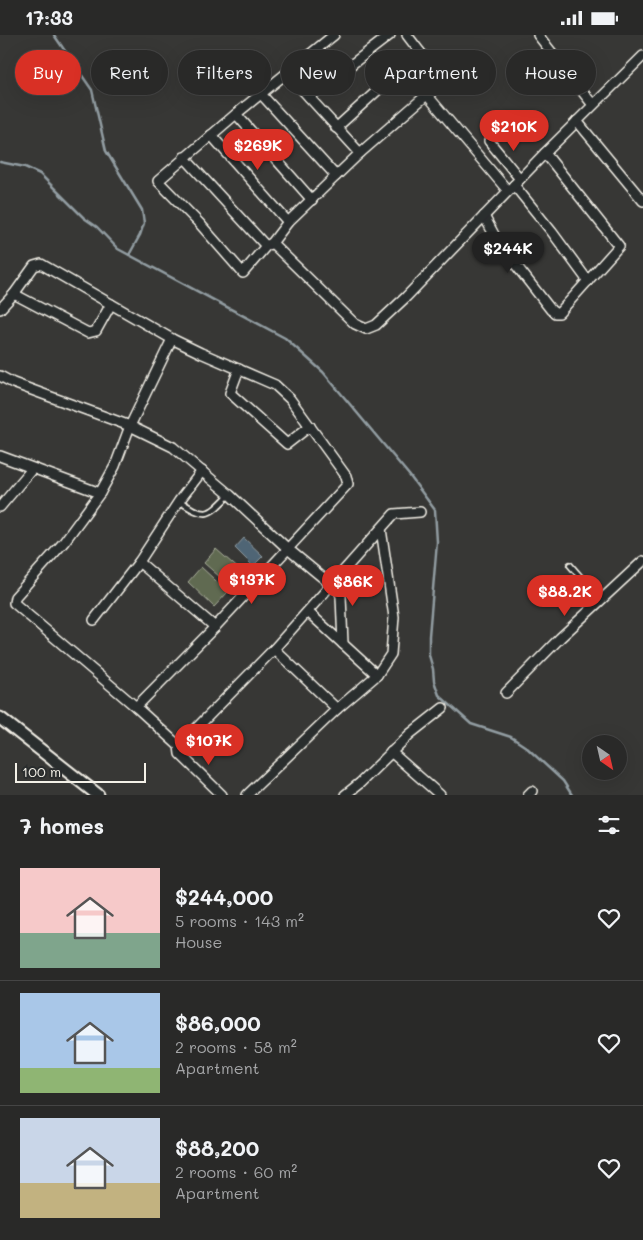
<!DOCTYPE html>
<html lang="en">
<head>
<meta charset="utf-8">
<style>
  body { margin:0; font-family:Mali,sans-serif; background:#353534; color:#f1f3f6; height:100vh; display:flex; flex-direction:column; font-size:19px; white-space:nowrap }
  * { box-sizing:border-box; margin:0 }
  p { font-size:16px; color:#a5a6a8 }
  .icon { flex:none; width:28px; height:28px; fill:none; stroke:currentColor; stroke-width:2; stroke-linecap:round; stroke-linejoin:round }
  .map { position:relative; height:760px; overflow:hidden }
  .sheet { display:flex; flex-direction:column; background:#292928; flex:1 }
  .sheet>* { flex:none }
  .hud { position:absolute; left:15px; top:15px; width:614px; height:45px; display:flex; gap:10px }
  .needle { width:32px; rotate:146deg }
  .buttons { position:absolute; left:582px; top:700px; display:grid; gap:10px }
  .buttons a { display:grid; place-items:center; width:45px; height:45px; border-radius:50%; background:#292928; box-shadow:0 5px 20px #0002,0 0 0 1px #454545; font-size:25px }
  .scale { position:absolute; left:15px; bottom:12px; width:131px; box-sizing:border-box; padding-left:5px; border:2px solid #f4f1e8; border-top:0; font-size:14px; line-height:18px; white-space:nowrap; color:#f4f1e8; -webkit-text-stroke:4px #2a2d2e; paint-order:stroke }
  .price { position:absolute; translate:-50% -42px; padding:0 11px; border-radius:18px; background:#d93025; color:#fff; font-size:16px; line-height:32px; filter:drop-shadow(0 1px 2px #0008) }
  .price::after { content:''; position:absolute; left:50%; top:30px; width:15px; height:11px; margin-left:-8px; background:inherit; clip-path:polygon(0 0,100% 0,50% 100%) }
  .price.on { background:#222; color:#fff }
  ul { padding:0; list-style:none }
  li { display:flex; align-items:center; gap:15px; height:125px; padding:0 20px }
  li+li { border-top:1px solid #454545 }
  li span { display:grid; place-items:center; flex:none; width:140px; height:100px; border-radius:0px; color:#555 }
  li>.icon { margin-inline-start:auto }
  span .icon { width:60px; height:60px; fill:#fffc; stroke-width:1 }
  li b { font-size:21px }
  h2 { display:flex; justify-content:space-between; align-items:center; height:60px; padding:0 20px; font-size:21px }
  .chip { padding:0 18px; border-radius:22px; background:#292928; box-shadow:0 5px 20px #0002,0 0 0 1px #454545; font-size:18px; line-height:45px }
  .chip.on { background:#d93025; color:#fff }
  .status { display:flex; justify-content:space-between; align-items:center; height:35px; padding:0 25px; background:#292928; direction:ltr }
  .status svg { height:14px; fill:currentColor }
  .map>svg:first-child { display:block }
  .green { fill:#606a51; stroke:#aaae9c }
  .water { fill:#506574; stroke:#929da2 }
  .lines { fill:none; stroke-linecap:round; stroke-linejoin:round }
  .stream { stroke:#929da2; stroke-width:2.5 }
  .service-casing { stroke:#f4f1e8; stroke-width:8 }
  .minor-casing { stroke:#f4f1e8; stroke-width:12 }
  .tertiary-casing { stroke:#f4f1e8; stroke-width:15 }
  .service { stroke:#2a2d2e; stroke-width:4.5 }
  .minor { stroke:#2a2d2e; stroke-width:9 }
  .tertiary { stroke:#2a2d2e; stroke-width:11 }
</style>
</head>
<body>
<div class="status"><b>17:33</b><svg viewBox="0 0 49 12"><path d="M0 12V9h3v3zM5 12V6h3v6zM10 12V3h3v9zM15 12V0h3v12zM26 1h20v11H26zM47 4h2v5h-2z"/></svg></div>
<div class="map">
<svg width="643" height="760" viewBox="0 0 643 760">
  <rect width="100%" height="100%" fill="#373735"/>
  <filter id="ink" filterUnits="userSpaceOnUse"><feTurbulence type="fractalNoise" baseFrequency=".02" numOctaves="2"/><feDisplacementMap in="SourceGraphic" scale="10" xChannelSelector="R" yChannelSelector="G"/><feConvolveMatrix kernelMatrix="1 2 1 2 8 2 1 2 1" color-interpolation-filters="sRGB"/></filter>
  <g filter="url(#ink)">
    <!-- green -->
    <g class="green">
      <path d="M216,514L241,536L229,550L204,528Z"/>
      <path d="M201,532L228,557L214,572L188,547Z"/>
    </g>
    <!-- water -->
    <path class="water" d="M244,503L263,521L253,531L235,513Z"/>
    <g class="lines">
      <!-- stream -->
      <g class="stream">
        <path d="M54,0L92,55L106,116L142,175L144,188L140,200L129,220"/>
        <path d="M0,127L25,132L40,139L84,183L97,192L118,214L285,303L323,337L409,440L435,475L437,507L429,601V620L433,634L434,646L439,660L471,689L511,702L526,712L563,746L572,760"/>
      </g>
      <defs>
        <g id="service">
          <path d="M179,466C206,483 207,483 229,460"/>
          <path d="M570,530L596,560L599,567"/>
        </g>
        <g id="minor">
          <path d="M334,0L236,79L158,146L200,189L243,238L266,211L272,208L288,187L360,118L438,50L440,47L439,42L407,0"/>
          <path d="M538,0L593,70"/>
          <path d="M287,38L360,118"/>
          <path d="M261,59L336,141"/>
          <path d="M427,60L508,156"/>
          <path d="M309,62L390,0"/>
          <path d="M236,79L312,165"/>
          <path d="M577,86L643,166"/>
          <path d="M336,93L420,17"/>
          <path d="M211,100L288,187"/>
          <path d="M489,106L520,144"/>
          <path d="M184,122L266,211"/>
          <path d="M514,150L552,197L588,246"/>
          <path d="M484,181L498,207L551,275L555,278H559L619,211L545,118"/>
          <path d="M272,208L355,289L366,294L376,290L406,262L545,118L643,21"/>
          <path d="M14,259L88,298L96,296L111,269"/>
          <path d="M0,274L14,259L34,231L41,229L172,304L201,318L275,350L290,364L346,441L348,449L215,592L136,672"/>
          <path d="M172,304L130,391L115,431L100,458L64,507L15,562L14,568L136,672L179,711L180,719L222,760"/>
          <path d="M239,334L230,358L287,409L310,391"/>
          <path d="M0,341L13,348L130,391L173,412L230,460L288,514L339,556L341,561L343,609"/>
          <path d="M0,421L100,458"/>
          <path d="M0,472L32,434"/>
          <path d="M139,527L215,592"/>
          <path d="M308,577L377,640"/>
          <path d="M94,585L139,527L179,466L202,436"/>
          <path d="M274,614L337,674"/>
          <path d="M506,658L560,603L643,526"/>
          <path d="M179,711L274,614L394,479L420,477"/>
          <path d="M391,717L440,760"/>
          <path d="M247,760L337,674L377,640L391,619L394,582L381,494"/>
          <path d="M345,760L360,748L410,699L443,673"/>
          <path d="M528,760L532,756"/>
        </g>
        <path id="tertiary" d="M0,683L98,760"/>
      </defs>
      <!-- service casing -->
      <use href="#service" class="service-casing"/>
      <!-- minor casing -->
      <use href="#minor" class="minor-casing"/>
      <!-- tertiary casing -->
      <use href="#tertiary" class="tertiary-casing"/>
      <!-- service -->
      <use href="#service" class="service"/>
      <!-- minor -->
      <use href="#minor" class="minor"/>
      <!-- tertiary -->
      <use href="#tertiary" class="tertiary"/>
    </g>
  </g>
</svg>
<div class="buttons">
<a><svg class="needle" viewBox="-14 -14 28 28"><path d="M0-13l5 13h-10z" fill="#e53935"/><path d="M0 13l5-13h-10z" fill="#a5a6a8"/></svg></a>
</div>
<div class="scale">100 m</div>
<b class="price" style="left:514px;top:117px">$210K</b>
<b class="price" style="left:258px;top:136px">$269K</b>
<b class="price on" style="left:508px;top:239px">$244K</b>
<b class="price" style="left:252px;top:570px">$137K</b>
<b class="price" style="left:353px;top:572px">$86K</b>
<b class="price" style="left:565px;top:582px">$88.2K</b>
<b class="price" style="left:209px;top:731px">$107K</b>
<div class="hud">
<a class="chip on">Buy</a>
<a class="chip">Rent</a>
<a class="chip">Filters</a>
<a class="chip">New</a>
<a class="chip">Apartment</a>
<a class="chip">House</a>
</div>
</div>
<section class="sheet">
<h2>7 homes<svg class="icon" aria-label="filters" viewBox="0 0 24 24"><path d="M4 7h16M4 17h16"/><circle cx="9" cy="7" r="2"/><circle cx="15" cy="17" r="2"/></svg></h2>
<ul>
<li><span style="background:linear-gradient(#f6c9c9 65%,#7fa58c 0)"><svg class="icon" aria-label="home" viewBox="0 0 24 24"><path d="M3 11l9-7 9 7M6 9v11h12V9"/></svg></span><div><b>$244,000</b><p>5 rooms · 143 m²</p><p>House</p></div><svg class="icon" aria-label="heart" viewBox="0 0 24 24"><path d="M12 20l-8-8c-3-5 5-10 8-4 3-6 11-1 8 4z"/></svg></li>
<li><span style="background:linear-gradient(#a9c7e8 75%,#8fb573 0)"><svg class="icon" aria-label="home" viewBox="0 0 24 24"><path d="M3 11l9-7 9 7M6 9v11h12V9"/></svg></span><div><b>$86,000</b><p>2 rooms · 58 m²</p><p>Apartment</p></div><svg class="icon" aria-label="heart" viewBox="0 0 24 24"><path d="M12 20l-8-8c-3-5 5-10 8-4 3-6 11-1 8 4z"/></svg></li>
<li><span style="background:linear-gradient(#c9d6e8 65%,#c2b280 0)"><svg class="icon" aria-label="home" viewBox="0 0 24 24"><path d="M3 11l9-7 9 7M6 9v11h12V9"/></svg></span><div><b>$88,200</b><p>2 rooms · 60 m²</p><p>Apartment</p></div><svg class="icon" aria-label="heart" viewBox="0 0 24 24"><path d="M12 20l-8-8c-3-5 5-10 8-4 3-6 11-1 8 4z"/></svg></li>
</ul>
</section>
</body>
</html>
